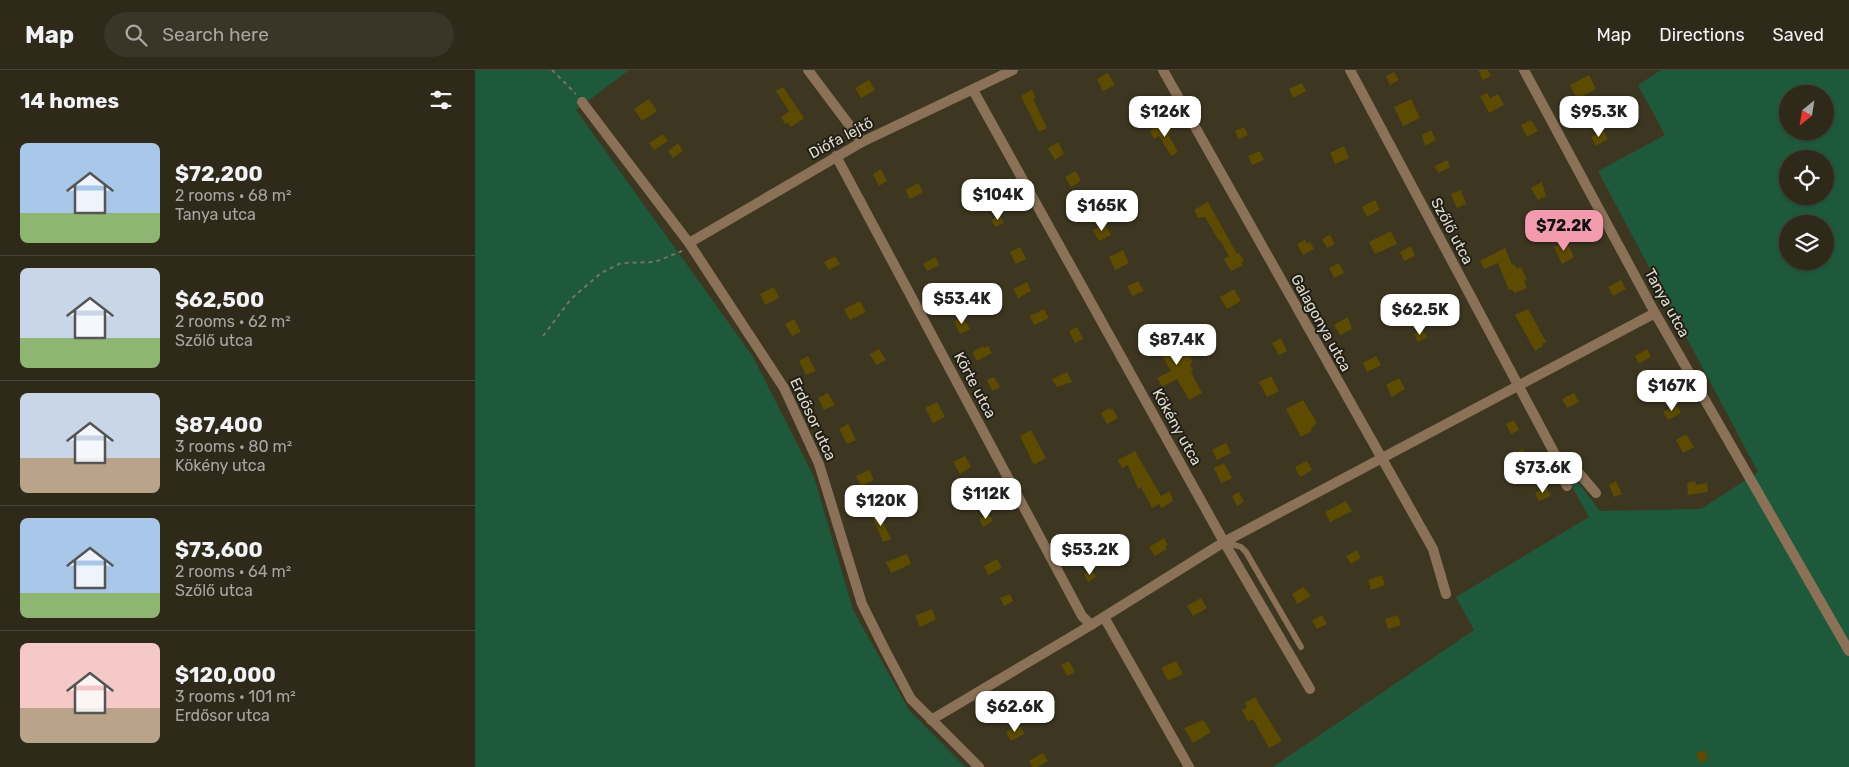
<!DOCTYPE html>
<html lang="en">
<head>
<meta charset="utf-8">
<style>
  body { margin:0; font-family:Rubik,sans-serif; background:#3a3526; color:#f1f3f6; height:100vh; display:flex; flex-direction:column; font-size:19px; white-space:nowrap }
  * { box-sizing:border-box; margin:0 }
  p { font-size:16px; color:#a7a6a2 }
  .icon { flex:none; width:28px; height:28px; fill:none; stroke:currentColor; stroke-width:2; stroke-linecap:round; stroke-linejoin:round }
  .map { position:relative; flex:1; overflow:hidden }
  .drawer { display:flex; flex-direction:column; background:#2e2919; width:475px }
  .drawer>* { flex:none }
  .needle { width:32px; rotate:210deg }
  .buttons { position:absolute; left:1304px; top:15px; display:grid; gap:10px }
  .buttons a { display:grid; place-items:center; width:55px; height:55px; border-radius:50%; background:#2e2919; box-shadow:0 1px 4px #0004,0 0 0 1px #494538; font-size:25px }
  .price { position:absolute; translate:-50% -42px; padding:0 11px; border-radius:10px; background:#fff; color:#222; font-size:16px; line-height:32px; filter:drop-shadow(0 1px 2px #0008) }
  .price::after { content:''; position:absolute; left:50%; top:30px; width:15px; height:11px; margin-left:-8px; background:inherit; clip-path:polygon(0 0,100% 0,50% 100%) }
  .price.on { background:#f29aae; color:#111 }
  ul { padding:0; list-style:none }
  li { display:flex; align-items:center; gap:15px; height:125px; padding:0 20px }
  li+li { border-top:1px solid #494538 }
  li span { display:grid; place-items:center; flex:none; width:140px; height:100px; border-radius:8px; color:#555 }
  li>.icon { margin-inline-start:auto }
  span .icon { width:60px; height:60px; fill:#fffc; stroke-width:1 }
  li b { font-size:21px }
  h2 { display:flex; justify-content:space-between; align-items:center; height:60px; padding:0 20px; font-size:21px }
  header { display:flex; align-items:center; gap:30px; box-sizing:border-box; height:70px; padding:0 25px; background:#2e2919; border-bottom:1px solid #494538 }
  header strong { font-size:24px }
  nav { display:flex; gap:28px; margin-inline-start:auto; font-size:18px }
  .search { width:350px; height:45px; background:#3a3526; display:flex; align-items:center; gap:12px; box-sizing:border-box; padding:0 18px; border-radius:28px; color:#a7a6a2; font-size:19px }
  main { display:flex; flex:1; min-height:0 }
  .map>svg:first-child { display:block }
  .green { fill:#1f593c; fill-rule:evenodd }
  .building { fill:#5c4b00 }
  .lines { fill:none; stroke-linecap:round; stroke-linejoin:round }
  .path { stroke:#787360; stroke-width:2; stroke-dasharray:4 4; stroke-linecap:butt }
  .lane { stroke:#8a7157; stroke-width:6 }
  .street { stroke:#8a7157; stroke-width:10 }
  .labels { text-anchor:middle; dominant-baseline:central; stroke-width:4; stroke-linejoin:round; paint-order:stroke }
  .street-label { font-size:15px; fill:#e0dccf; stroke:#211e15 }
</style>
</head>
<body>
<header>
<strong>Map</strong>
<div class="search"><svg class="icon" aria-label="search" viewBox="0 0 24 24"><circle cx="10" cy="10" r="6"/><path d="M15 15l6 6"/></svg>Search here</div>
<nav><a>Map</a><a>Directions</a><a>Saved</a></nav>
</header>
<main>
<section class="drawer">
<h2>14 homes<svg class="icon" aria-label="filters" viewBox="0 0 24 24"><path d="M4 7h16M4 17h16"/><circle cx="9" cy="7" r="2"/><circle cx="15" cy="17" r="2"/></svg></h2>
<ul>
<li><span style="background:linear-gradient(#a9c7e8 70%,#8fb573 0)"><svg class="icon" aria-label="home" viewBox="0 0 24 24"><path d="M3 11l9-7 9 7M6 9v11h12V9"/></svg></span><div><b>$72,200</b><p>2 rooms · 68 m²</p><p>Tanya utca</p></div></li>
<li><span style="background:linear-gradient(#c9d6e8 70%,#8fb573 0)"><svg class="icon" aria-label="home" viewBox="0 0 24 24"><path d="M3 11l9-7 9 7M6 9v11h12V9"/></svg></span><div><b>$62,500</b><p>2 rooms · 62 m²</p><p>Szőlő utca</p></div></li>
<li><span style="background:linear-gradient(#c9d6e8 65%,#b9a48a 0)"><svg class="icon" aria-label="home" viewBox="0 0 24 24"><path d="M3 11l9-7 9 7M6 9v11h12V9"/></svg></span><div><b>$87,400</b><p>3 rooms · 80 m²</p><p>Kökény utca</p></div></li>
<li><span style="background:linear-gradient(#a9c7e8 75%,#8fb573 0)"><svg class="icon" aria-label="home" viewBox="0 0 24 24"><path d="M3 11l9-7 9 7M6 9v11h12V9"/></svg></span><div><b>$73,600</b><p>2 rooms · 64 m²</p><p>Szőlő utca</p></div></li>
<li><span style="background:linear-gradient(#f6c9c9 65%,#b9a48a 0)"><svg class="icon" aria-label="home" viewBox="0 0 24 24"><path d="M3 11l9-7 9 7M6 9v11h12V9"/></svg></span><div><b>$120,000</b><p>3 rooms · 101 m²</p><p>Erdősor utca</p></div></li>
</ul>
</section>
<div class="map">
<svg width="1374" height="697" viewBox="0 0 1374 697">
  <rect width="100%" height="100%" fill="#3d3721"/>
  <!-- green -->
  <g class="green">
    <path d="M0,0H154L101,40L278,287L339,407L378,540L434,640L490,697H0Z"/>
    <path d="M1186,0H1374V697H798L999,560L981,527L1114,447L1091,406L1090,398L1096,403L1125,441L1226,439L1283,402L1123,101L1190,65L1163,15ZM1312,24H1350V61H1312ZM1312,89H1350V126H1312ZM1312,154H1350V191H1312Z"/>
  </g>
  <!-- building -->
  <g class="building">
    <path d="M1003,0H1013L1016,6L1008,10Z"/>
    <path d="M919,2L924,10L915,15L911,6Z"/>
    <path d="M633,3L640,15L628,21L622,9Z"/>
    <path d="M1114,5L1121,19L1102,29L1095,15Z"/>
    <path d="M394,10L400,20L386,28L380,18Z"/>
    <path d="M827,13L831,21L818,28L814,19Z"/>
    <path d="M308,17L329,48L316,57L313,53L310,54L306,47L314,41L301,21Z"/>
    <path d="M557,20L561,28L558,29L572,58L564,62L546,26Z"/>
    <path d="M1012,23L1015,28L1023,24L1029,35L1014,43L1005,26Z"/>
    <path d="M174,29L182,41L167,51L159,39Z"/>
    <path d="M936,29L945,48L928,56L919,37Z"/>
    <path d="M1056,50L1063,61L1052,67L1046,55Z"/>
    <path d="M690,52L696,62L693,64L703,82L696,86L684,66L679,69L675,61Z"/>
    <path d="M769,57L773,65L764,69L760,61Z"/>
    <path d="M956,60L961,70L950,76L947,65Z"/>
    <path d="M1128,60L1133,69L1121,76L1116,67Z"/>
    <path d="M188,64L193,71L179,80L174,73Z"/>
    <path d="M583,72L589,84L580,90L573,78Z"/>
    <path d="M203,73L208,81L198,88L193,81Z"/>
    <path d="M869,76L874,88L860,94L855,83Z"/>
    <path d="M785,81L789,90L777,95L773,86Z"/>
    <path d="M972,90L975,97L963,103L960,96Z"/>
    <path d="M406,99L412,111L404,116L398,104Z"/>
    <path d="M601,101L606,111L596,117L590,107Z"/>
    <path d="M1067,112L1071,126L1063,130L1056,118Z"/>
    <path d="M443,113L448,122L435,129L430,120Z"/>
    <path d="M505,119L513,136L497,143L490,131L493,129L492,126Z"/>
    <path d="M986,120L991,134L982,138L976,124Z"/>
    <path d="M616,126L620,134L609,142L604,132Z"/>
    <path d="M900,130L905,140L892,147L887,137Z"/>
    <path d="M733,132L762,184L764,183L769,191L766,193L768,195L756,201L749,189L754,186L745,170L744,171L730,147L723,148L719,140Z"/>
    <path d="M525,145L529,153L520,157L516,150Z"/>
    <path d="M630,154L636,165L624,171L618,160Z"/>
    <path d="M916,161L922,174L900,184L894,172Z"/>
    <path d="M855,165L860,174L852,178L847,169Z"/>
    <path d="M830,170L832,174L835,172L839,179L828,185L822,174Z"/>
    <path d="M1091,171L1099,187L1087,194L1079,177Z"/>
    <path d="M936,176L940,186L929,191L925,182Z"/>
    <path d="M545,177L551,189L541,194L535,182Z"/>
    <path d="M1030,178L1037,195L1039,194L1042,199L1046,197L1052,210L1049,211L1052,218L1039,223L1037,219L1034,220L1023,193L1009,199L1005,191Z"/>
    <path d="M648,180L654,193L640,200L634,187Z"/>
    <path d="M360,186L365,194L354,200L349,192Z"/>
    <path d="M460,187L464,195L452,201L448,194Z"/>
    <path d="M864,193L869,203L859,208L854,198Z"/>
    <path d="M1146,210L1151,219L1138,226L1133,217Z"/>
    <path d="M663,211L669,221L657,226L652,216Z"/>
    <path d="M552,212L556,221L543,228L538,219Z"/>
    <path d="M299,217L304,228L290,235L285,224Z"/>
    <path d="M759,219L766,231L752,239L745,227Z"/>
    <path d="M934,226L941,240L930,246L929,244L925,246L918,234Z"/>
    <path d="M385,231L391,242L375,250L369,239Z"/>
    <path d="M569,239L574,248L559,255L555,246Z"/>
    <path d="M1053,239L1071,272L1067,274L1068,276L1060,281L1040,245Z"/>
    <path d="M488,247L495,259L485,264L479,251Z"/>
    <path d="M873,247L877,259L865,265L859,255Z"/>
    <path d="M319,249L326,262L317,266L310,254Z"/>
    <path d="M602,257L608,269L600,273L594,261Z"/>
    <path d="M948,260L952,267L943,272L939,264Z"/>
    <path d="M690,261L700,280L709,275L718,292L715,294L718,300L716,302L727,323L714,330L702,309L687,317L682,308L696,301L678,270Z"/>
    <path d="M806,268L812,281L804,285L797,273Z"/>
    <path d="M508,276L509,278L513,276L517,283L502,291L498,284L499,281Z"/>
    <path d="M404,279L411,290L401,295L395,284Z"/>
    <path d="M1172,279L1176,287L1164,293L1160,286Z"/>
    <path d="M333,286L341,301L331,305L324,291Z"/>
    <path d="M901,286L906,295L892,302L888,293Z"/>
    <path d="M592,302L597,312L582,317L577,309Z"/>
    <path d="M796,306L804,321L792,327L784,312Z"/>
    <path d="M519,307L525,317L517,321L512,310Z"/>
    <path d="M924,308L930,319L917,327L911,315Z"/>
    <path d="M1190,309L1194,317L1182,323L1178,315Z"/>
    <path d="M353,323L360,335L349,340L343,328Z"/>
    <path d="M1099,323L1104,332L1092,338L1087,329Z"/>
    <path d="M828,330L842,353L836,358L837,361L826,367L811,339Z"/>
    <path d="M462,332L470,347L458,353L450,338Z"/>
    <path d="M1201,334L1206,343L1193,350L1188,342Z"/>
    <path d="M634,338L635,340L638,339L643,348L632,354L626,343Z"/>
    <path d="M1039,350L1044,360L1036,364L1031,354Z"/>
    <path d="M373,354L381,370L372,374L364,359Z"/>
    <path d="M556,360L571,388L559,395L545,366Z"/>
    <path d="M1211,364L1219,377L1208,383L1201,370Z"/>
    <path d="M751,373L756,383L742,390L737,380Z"/>
    <path d="M1048,379L1054,389L1045,394L1040,383Z"/>
    <path d="M660,381L686,426L695,421L698,431L687,438L684,434L677,438L666,417L663,419L653,395L647,398L643,390Z"/>
    <path d="M490,386L496,397L485,404L478,392Z"/>
    <path d="M832,391L837,400L825,407L820,397Z"/>
    <path d="M749,393L757,408L746,413L739,398Z"/>
    <path d="M394,400L399,410L386,416L381,406Z"/>
    <path d="M1141,411L1147,424L1139,427L1134,415Z"/>
    <path d="M1220,411L1221,415L1232,413L1233,422L1213,425L1212,413Z"/>
    <path d="M1071,417L1076,426L1064,431L1060,423Z"/>
    <path d="M764,422L769,432L762,436L757,426Z"/>
    <path d="M399,429L403,437L393,440L390,433Z"/>
    <path d="M871,431L877,441L855,452L850,442Z"/>
    <path d="M403,441L416,469L408,472L396,444Z"/>
    <path d="M514,444L518,451L508,457L504,449Z"/>
    <path d="M620,463L627,476L606,488L599,475Z"/>
    <path d="M689,468L693,475L690,477L692,479L680,486L674,477Z"/>
    <path d="M882,480L886,488L876,494L871,486Z"/>
    <path d="M432,484L436,494L416,503L411,492Z"/>
    <path d="M522,489L527,498L513,505L509,496Z"/>
    <path d="M617,500L621,507L613,512L609,504Z"/>
    <path d="M907,505L910,515L896,520L893,510Z"/>
    <path d="M828,517L836,526L822,534L817,524Z"/>
    <path d="M535,524L538,531L529,536L525,528Z"/>
    <path d="M726,528L732,538L718,546L712,536Z"/>
    <path d="M457,539L461,549L445,557L440,546Z"/>
    <path d="M847,545L852,554L842,559L837,551Z"/>
    <path d="M923,545L926,555L913,559L910,549Z"/>
    <path d="M594,591L600,602L592,606L586,595Z"/>
    <path d="M701,591L708,604L693,611L686,598Z"/>
    <path d="M527,622L531,630L515,639L511,631Z"/>
    <path d="M780,627L807,671L794,678L778,649L773,652L767,640L772,637L770,633Z"/>
    <path d="M728,650L736,662L718,673L709,658Z"/>
    <path d="M544,654L549,664L536,671L531,662Z"/>
    <path d="M1230,680L1233,690L1225,693L1221,683Z"/>
    <path d="M568,683L573,691L563,697H557L554,691Z"/>
  </g>
  <g class="lines">
    <!-- path -->
    <g class="path">
      <path d="M77,0L101,24"/>
      <path d="M68,266L96,229L126,203L146,193L180,192L207,181"/>
    </g>
    <!-- lane -->
    <path class="lane" d="M750,472L766,477L771,482L826,577"/>
    <!-- street -->
    <g class="street">
      <path d="M333,0L387,72"/>
      <path d="M688,0L958,479L971,524"/>
      <path d="M875,0L1082,388L1098,396L1121,423"/>
      <path d="M1049,0L1180,243L1374,581"/>
      <path d="M498,20L749,472L835,619"/>
      <path d="M107,32L214,173L309,318L344,394L387,534L410,580L436,629L504,697"/>
      <path d="M361,86L607,546L616,555"/>
      <path d="M214,173L387,72L538,0"/>
      <path d="M1082,388L1086,404L1092,416"/>
      <path d="M629,547L714,697"/>
      <path d="M456,650L616,555L749,472L1180,243"/>
    </g>
  </g>
  <g class="labels">
    <!-- street labels -->
    <g class="street-label">
      <text transform="translate(366 68) rotate(-28)">Diófa lejtő</text>
      <text transform="translate(977 161) rotate(62)">Szőlő utca</text>
      <text transform="translate(1192 233) rotate(61)">Tanya utca</text>
      <text transform="translate(846 253) rotate(61)">Galagonya utca</text>
      <text transform="translate(500 315) rotate(62)">Körte utca</text>
      <text transform="translate(338 349) rotate(65)">Erdősor utca</text>
      <text transform="translate(702 357) rotate(61)">Kökény utca</text>
    </g>
  </g>
</svg>
<div class="buttons">
<a><svg class="needle" viewBox="-14 -14 28 28"><path d="M0-13l5 13h-10z" fill="#e53935"/><path d="M0 13l5-13h-10z" fill="#a7a6a2"/></svg></a>
<a><svg class="icon" aria-label="locate" viewBox="0 0 24 24"><circle cx="12" cy="12" r="6"/><path d="M12 2v4M12 18v4M2 12h4M18 12h4"/></svg></a>
<a><svg class="icon" aria-label="layers" viewBox="0 0 24 24"><path d="M12 4l9 5-9 5-9-5zM3 14l9 5 9-5"/></svg></a>
</div>
<b class="price" style="left:690px;top:68px">$126K</b>
<b class="price" style="left:1124px;top:68px">$95.3K</b>
<b class="price" style="left:523px;top:151px">$104K</b>
<b class="price" style="left:627px;top:162px">$165K</b>
<b class="price on" style="left:1089px;top:182px">$72.2K</b>
<b class="price" style="left:487px;top:255px">$53.4K</b>
<b class="price" style="left:945px;top:266px">$62.5K</b>
<b class="price" style="left:702px;top:296px">$87.4K</b>
<b class="price" style="left:1197px;top:342px">$167K</b>
<b class="price" style="left:1068px;top:424px">$73.6K</b>
<b class="price" style="left:511px;top:450px">$112K</b>
<b class="price" style="left:406px;top:457px">$120K</b>
<b class="price" style="left:615px;top:506px">$53.2K</b>
<b class="price" style="left:540px;top:663px">$62.6K</b>
</div>
</main>
</body>
</html>
